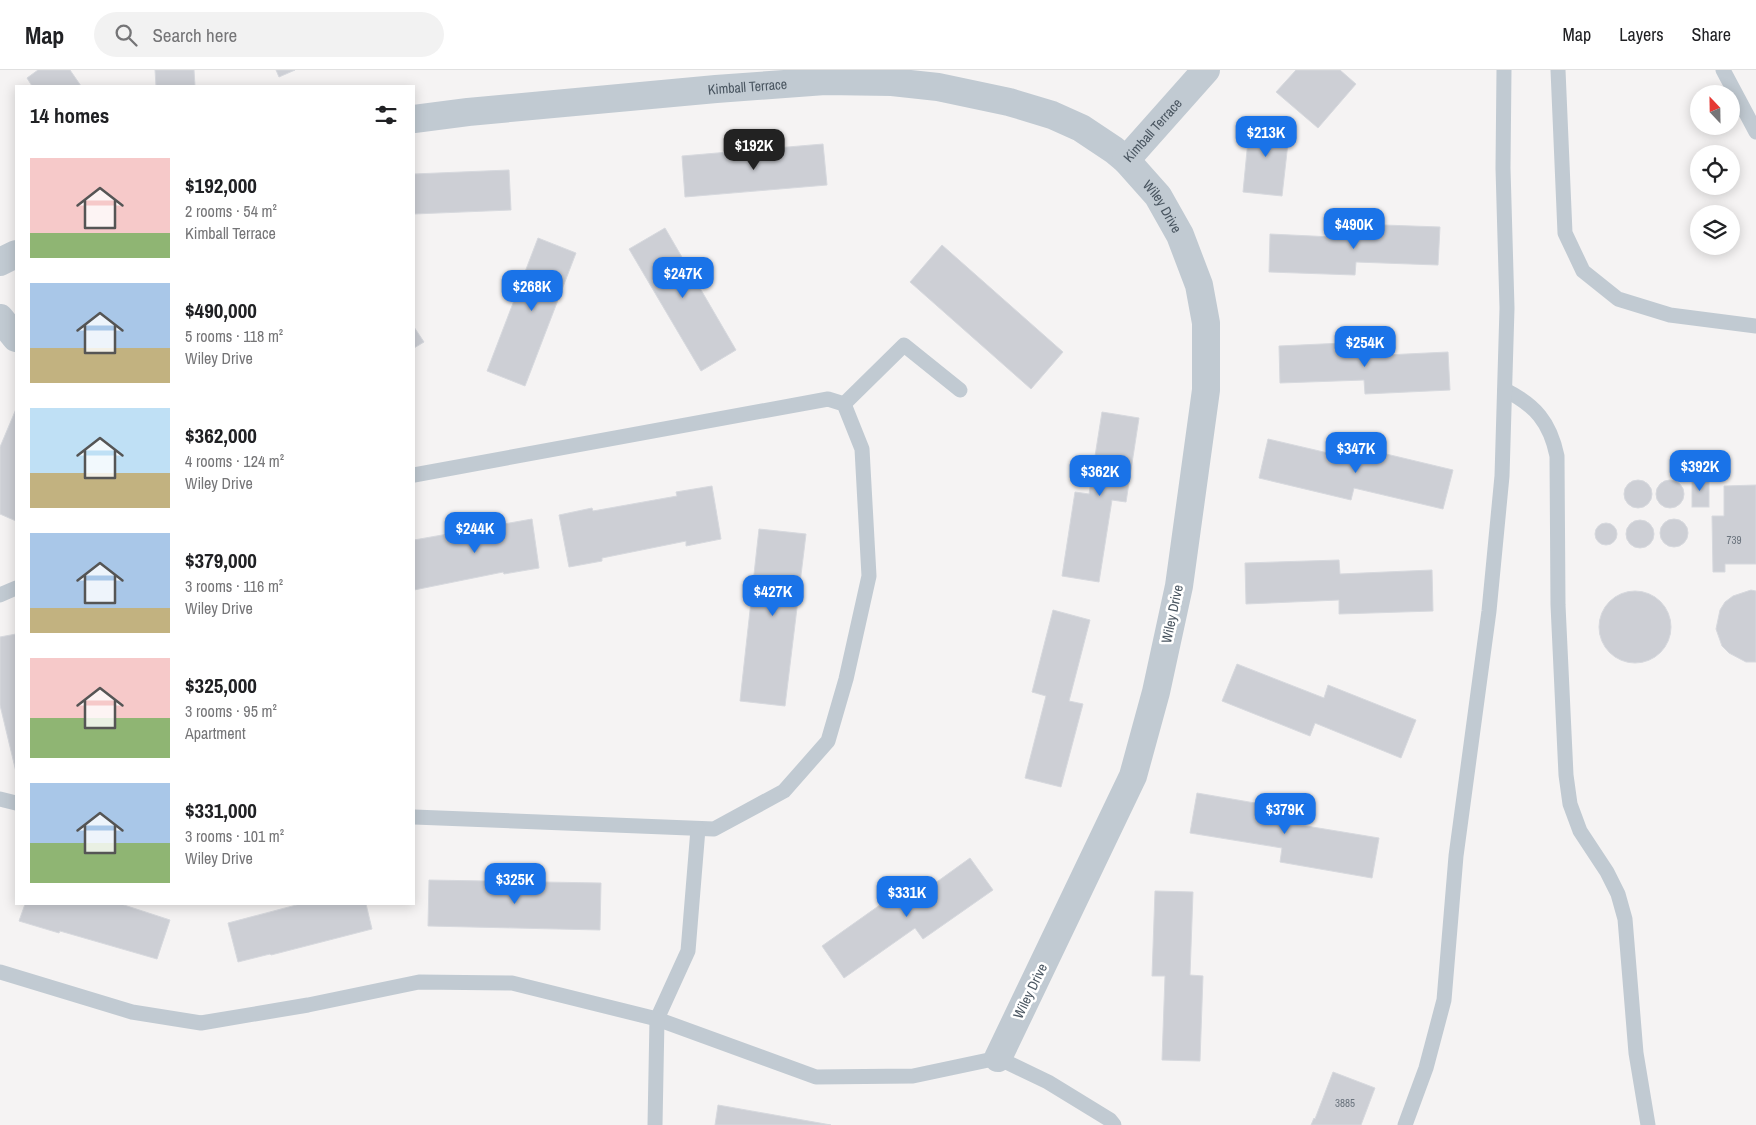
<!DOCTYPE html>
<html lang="en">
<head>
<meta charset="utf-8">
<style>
  body { margin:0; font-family:"Archivo Narrow",sans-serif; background:#f2f2f2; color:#202124; height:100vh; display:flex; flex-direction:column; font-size:19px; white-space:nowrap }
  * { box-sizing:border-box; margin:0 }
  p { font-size:16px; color:#757577 }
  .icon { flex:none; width:28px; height:28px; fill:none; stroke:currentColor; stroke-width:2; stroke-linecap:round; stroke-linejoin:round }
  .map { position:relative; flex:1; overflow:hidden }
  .panel { position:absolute; left:15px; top:15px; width:400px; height:820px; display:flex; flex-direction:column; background:#fff; border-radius:0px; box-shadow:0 2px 12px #0003 }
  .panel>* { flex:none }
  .needle { width:32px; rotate:338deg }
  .controls { position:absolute; left:1690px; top:15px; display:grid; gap:10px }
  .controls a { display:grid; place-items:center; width:50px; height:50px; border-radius:50%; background:#fff; box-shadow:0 2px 12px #0003; font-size:25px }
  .price { position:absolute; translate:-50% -42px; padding:0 11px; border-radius:10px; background:#1a73e8; color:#fff; font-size:16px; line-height:32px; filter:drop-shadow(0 1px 2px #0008) }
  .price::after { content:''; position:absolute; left:50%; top:30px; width:15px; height:11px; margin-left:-8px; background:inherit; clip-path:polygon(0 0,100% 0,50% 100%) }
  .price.on { background:#222; color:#fff }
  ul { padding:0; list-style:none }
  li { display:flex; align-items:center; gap:15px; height:125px; padding:0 15px }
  li span { display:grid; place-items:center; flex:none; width:140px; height:100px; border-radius:0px; color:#555 }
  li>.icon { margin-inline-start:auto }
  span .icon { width:60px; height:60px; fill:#fffc; stroke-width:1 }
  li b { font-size:21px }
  h2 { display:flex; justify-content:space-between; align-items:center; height:60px; padding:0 15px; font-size:21px }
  header { display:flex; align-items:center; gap:30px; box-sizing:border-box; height:70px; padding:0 25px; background:#fff; border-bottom:1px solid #e0e0e0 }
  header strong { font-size:24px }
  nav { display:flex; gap:28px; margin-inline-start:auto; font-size:18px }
  .search { width:350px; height:45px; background:#f2f2f2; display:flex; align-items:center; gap:12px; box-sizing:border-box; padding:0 18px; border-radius:28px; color:#757577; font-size:19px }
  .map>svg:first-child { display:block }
  .building { fill:#cdcfd5; stroke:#d7d9de }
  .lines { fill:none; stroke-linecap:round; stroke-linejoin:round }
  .lane { stroke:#c1cad2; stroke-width:15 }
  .street { stroke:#c1cad2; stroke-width:28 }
  .labels { text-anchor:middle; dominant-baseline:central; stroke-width:5; stroke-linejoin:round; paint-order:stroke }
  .number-label { font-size:11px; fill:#6b747e }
  .street-label { font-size:14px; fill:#4a5661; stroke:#fff }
</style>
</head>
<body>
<header>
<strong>Map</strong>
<div class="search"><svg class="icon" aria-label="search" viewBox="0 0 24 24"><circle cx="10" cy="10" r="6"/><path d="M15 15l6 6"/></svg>Search here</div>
<nav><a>Map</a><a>Layers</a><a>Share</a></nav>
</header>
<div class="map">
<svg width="1756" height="1055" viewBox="0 0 1756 1055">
  <rect width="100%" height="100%" fill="#f5f3f3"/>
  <!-- building -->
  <g class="building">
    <path d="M38,0H70L81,16H32L27,8Z"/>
    <path d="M155,0H194L195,16H156Z"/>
    <path d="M276,0H295L279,7Z"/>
    <path d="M1296,0H1340L1356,14L1318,58L1276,22Z"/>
    <path d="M1250,50L1290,55L1282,126L1243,122Z"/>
    <path d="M823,74L827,115L685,127L682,86Z"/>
    <path d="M509,100L511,140L414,144V104Z"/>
    <path d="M1355,154L1440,157L1438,195L1356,192L1355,205L1269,202L1270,164L1354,168Z"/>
    <path d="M665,158L736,280L701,301L629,179Z"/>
    <path d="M538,168L576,183L525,316L487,301Z"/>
    <path d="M942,175L1063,282L1031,319L910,212Z"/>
    <path d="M414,257L424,272L414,278Z"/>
    <path d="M1365,272V286L1448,282L1450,320L1365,324L1364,310L1280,313L1279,276Z"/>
    <path d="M16,339V451L0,444V377Z"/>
    <path d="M1102,342L1139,348L1126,432L1112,430L1099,512L1062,506L1075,422L1089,424Z"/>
    <path d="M1268,369L1358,390L1361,378L1453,400L1443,439L1354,418L1351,430L1259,408Z"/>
    <rect x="1692" y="408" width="17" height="29"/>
    <circle cx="1638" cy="424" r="14"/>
    <circle cx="1670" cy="424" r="14"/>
    <path d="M1756,415V494H1725V502H1713L1712,446H1724V416Z"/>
    <path d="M712,416L721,469L686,476V471L602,488V491L569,497L559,445L592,438L593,441L677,426L676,422Z"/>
    <circle cx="1674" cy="463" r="14"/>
    <path d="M532,449L539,498L504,504L503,502L414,520V470Z"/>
    <circle cx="1640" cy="464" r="14"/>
    <circle cx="1606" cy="464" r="11"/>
    <path d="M759,459L806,464L785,636L740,631Z"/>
    <path d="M1339,490L1340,504L1432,500L1433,541L1339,544V530L1246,534L1245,493Z"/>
    <path d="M1751,520L1756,521V592H1746L1729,583L1722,576L1716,559L1720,540L1725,532L1733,526Z"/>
    <circle cx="1635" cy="557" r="36"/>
    <path d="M1053,540L1090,550L1069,631L1083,634L1061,717L1025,708L1046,626L1032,622Z"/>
    <path d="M16,564V702L0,635V567Z"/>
    <path d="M1237,594L1324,628L1328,615L1416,650L1401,688L1315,653L1310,666L1222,631Z"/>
    <path d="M1197,723L1290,739L1288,753L1379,768L1372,808L1280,792L1282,778L1190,763Z"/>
    <path d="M970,788L993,820L923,869L915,858L844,908L822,876L894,825L902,837Z"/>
    <path d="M429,810L601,813L600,860L428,856Z"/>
    <path d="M1155,821L1193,822L1190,905L1203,906L1200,991L1162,990L1165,906H1152Z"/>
    <path d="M25,834H121L170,850L157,889L60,861L59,863L19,851Z"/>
    <path d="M300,834H366L372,859L271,885L270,884L238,892L228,853Z"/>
    <path d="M1333,1002L1375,1018L1361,1055H1311L1314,1048L1315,1049Z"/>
    <path d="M718,1035L831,1055H715Z"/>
  </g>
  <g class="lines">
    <!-- lane -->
    <g class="lane">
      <path d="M1558,0L1565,163L1583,201L1618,229L1670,245L1756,256"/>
      <path d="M1723,0L1756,62"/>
      <path d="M1505,320C1535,335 1550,352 1557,386L1558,535L1566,705L1570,734L1580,761L1607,802L1618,824L1625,849L1636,983L1648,1055"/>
      <path d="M844,334L904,275L960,320"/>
      <path d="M414,405L828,329L844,334L862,379L869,506L846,609L828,671L784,721L714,759L414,747"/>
      <path d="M0,525L16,518"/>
      <path d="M0,729L16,733"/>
      <path d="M0,902L132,942L201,953L308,935L419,912L512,913L657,949L816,1007L913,1006L998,988L1048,1012L1110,1050L1114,1055"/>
      <path d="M655,1055L657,949L688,881L698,759"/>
      <path d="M1405,1055L1426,998L1444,930L1456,786L1489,541L1502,406L1507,238L1503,98L1504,0"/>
    </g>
    <!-- street -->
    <g class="street">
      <path id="s1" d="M414,49L468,42L716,19L825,11L892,12L938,17L1009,32L1052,45L1081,58L1114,80L1126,90L1158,126L1180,165L1199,215L1206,253V320L1179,516L1156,622L1133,706L998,988"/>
      <path id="s2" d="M1126,90L1206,0"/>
      <path d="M0,192L16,184"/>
      <path d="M0,248L16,268"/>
    </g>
  </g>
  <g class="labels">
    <!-- number labels -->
    <g class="number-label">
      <text x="1734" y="470">739</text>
      <text x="1345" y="1033">3885</text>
    </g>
    <!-- street labels -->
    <g class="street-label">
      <text stroke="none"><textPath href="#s1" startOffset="335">Kimball Terrace</textPath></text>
      <text stroke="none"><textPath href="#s2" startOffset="40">Kimball Terrace</textPath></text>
      <text stroke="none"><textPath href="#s1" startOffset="790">Wiley Drive</textPath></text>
      <text transform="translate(1172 544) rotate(-78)">Wiley Drive</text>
      <text transform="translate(1030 921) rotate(-64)">Wiley Drive</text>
    </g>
  </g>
</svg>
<div class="controls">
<a><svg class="needle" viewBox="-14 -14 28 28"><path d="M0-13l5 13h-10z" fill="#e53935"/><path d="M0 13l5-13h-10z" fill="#757577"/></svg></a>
<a><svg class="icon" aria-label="locate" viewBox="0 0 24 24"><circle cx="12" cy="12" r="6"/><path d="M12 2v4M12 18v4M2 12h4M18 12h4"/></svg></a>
<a><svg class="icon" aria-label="layers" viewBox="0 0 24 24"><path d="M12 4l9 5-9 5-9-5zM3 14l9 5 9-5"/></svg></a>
</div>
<b class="price" style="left:1266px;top:88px">$213K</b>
<b class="price on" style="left:754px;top:101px">$192K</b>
<b class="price" style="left:1354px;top:180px">$490K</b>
<b class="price" style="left:683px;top:229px">$247K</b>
<b class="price" style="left:532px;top:242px">$268K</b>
<b class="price" style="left:1365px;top:298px">$254K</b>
<b class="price" style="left:1356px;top:404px">$347K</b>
<b class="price" style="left:1700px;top:422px">$392K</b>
<b class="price" style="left:1100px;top:427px">$362K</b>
<b class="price" style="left:475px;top:484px">$244K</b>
<b class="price" style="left:773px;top:547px">$427K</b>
<b class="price" style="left:1285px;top:765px">$379K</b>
<b class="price" style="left:515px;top:835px">$325K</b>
<b class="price" style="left:907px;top:848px">$331K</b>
<section class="panel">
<h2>14 homes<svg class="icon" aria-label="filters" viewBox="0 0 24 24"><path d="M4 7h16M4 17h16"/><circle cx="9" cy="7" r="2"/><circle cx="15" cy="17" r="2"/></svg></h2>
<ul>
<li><span style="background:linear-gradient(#f6c9c9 75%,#8fb573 0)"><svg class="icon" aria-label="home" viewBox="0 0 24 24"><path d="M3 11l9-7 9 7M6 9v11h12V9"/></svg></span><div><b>$192,000</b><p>2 rooms · 54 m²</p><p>Kimball Terrace</p></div></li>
<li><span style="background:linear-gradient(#a9c7e8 65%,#c2b280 0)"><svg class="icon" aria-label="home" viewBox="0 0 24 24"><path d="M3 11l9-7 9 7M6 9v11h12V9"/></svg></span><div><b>$490,000</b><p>5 rooms · 118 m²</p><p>Wiley Drive</p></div></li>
<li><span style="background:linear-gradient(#bfe0f5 65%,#c2b280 0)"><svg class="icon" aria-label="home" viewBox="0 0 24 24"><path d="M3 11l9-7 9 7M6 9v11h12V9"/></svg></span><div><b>$362,000</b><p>4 rooms · 124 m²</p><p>Wiley Drive</p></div></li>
<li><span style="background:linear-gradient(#a9c7e8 75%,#c2b280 0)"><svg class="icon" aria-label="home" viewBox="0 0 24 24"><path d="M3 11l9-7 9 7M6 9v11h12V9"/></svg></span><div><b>$379,000</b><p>3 rooms · 116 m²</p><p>Wiley Drive</p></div></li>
<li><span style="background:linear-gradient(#f6c9c9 60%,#8fb573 0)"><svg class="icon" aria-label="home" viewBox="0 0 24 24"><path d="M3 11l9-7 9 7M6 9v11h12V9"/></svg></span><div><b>$325,000</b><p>3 rooms · 95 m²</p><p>Apartment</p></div></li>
<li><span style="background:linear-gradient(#a9c7e8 60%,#8fb573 0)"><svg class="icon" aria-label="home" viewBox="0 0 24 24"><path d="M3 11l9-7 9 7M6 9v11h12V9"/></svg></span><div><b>$331,000</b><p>3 rooms · 101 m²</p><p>Wiley Drive</p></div></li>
</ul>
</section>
</div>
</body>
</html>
